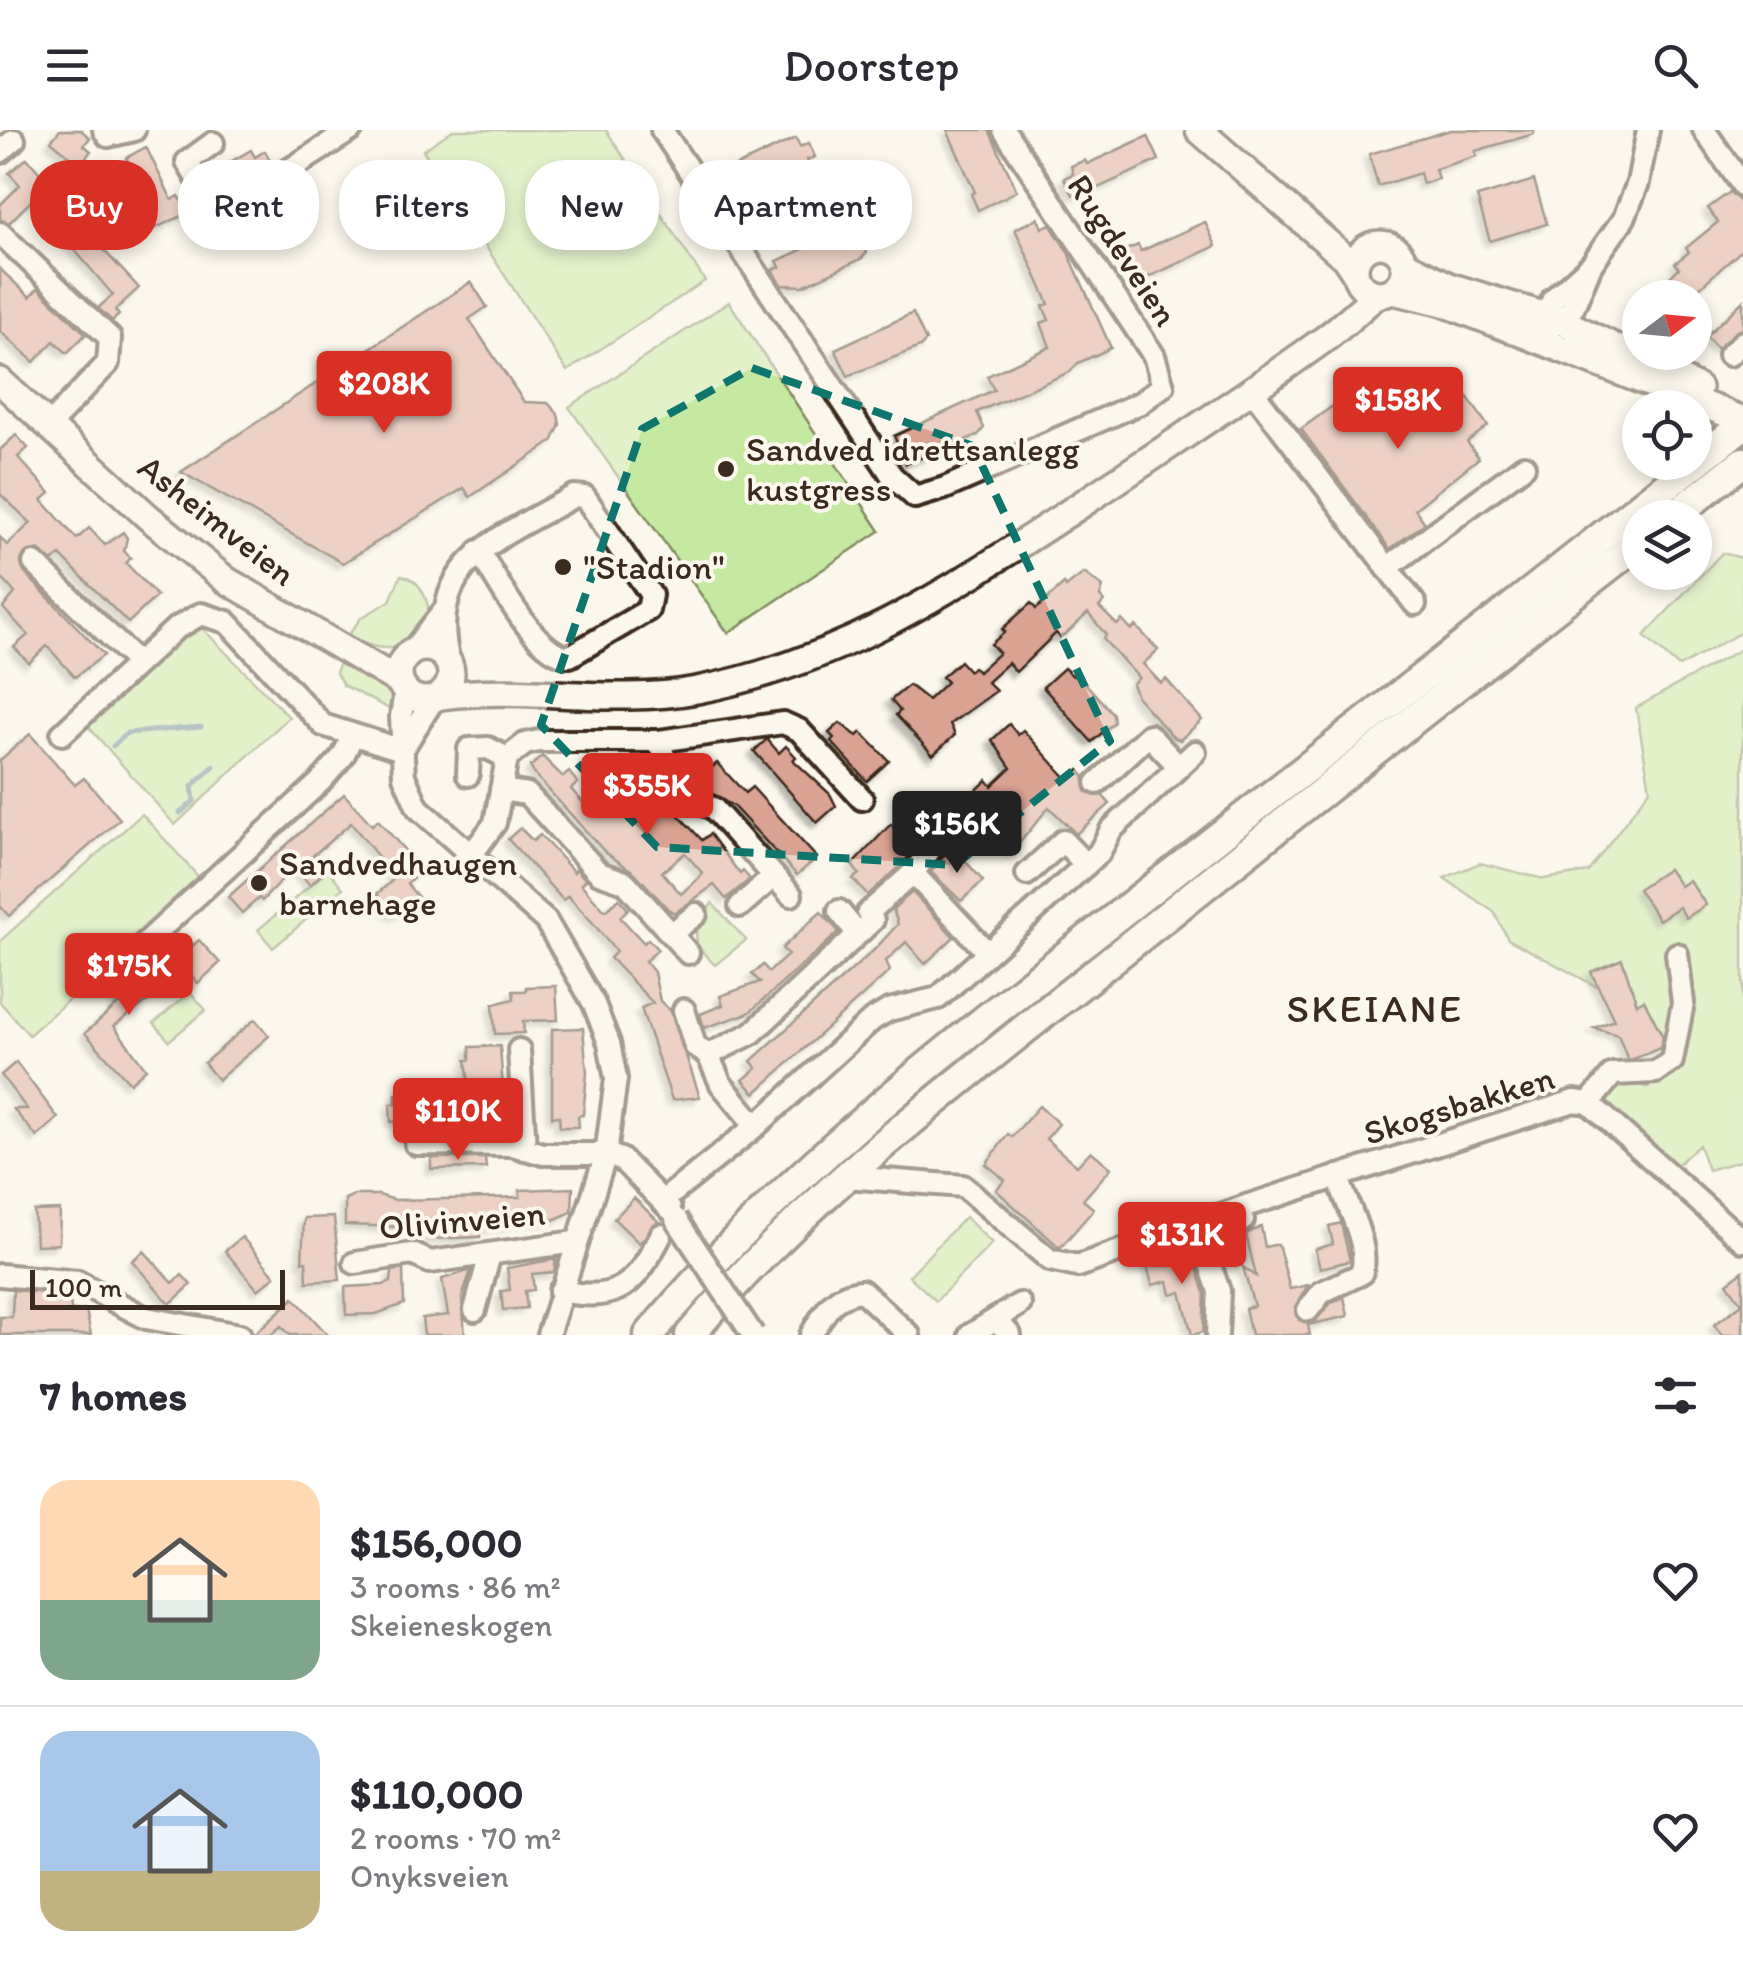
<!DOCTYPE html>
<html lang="en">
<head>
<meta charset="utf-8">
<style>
  body { margin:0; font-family:Itim,sans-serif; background:#f2f2f3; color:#2b2b33; height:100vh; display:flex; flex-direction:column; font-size:38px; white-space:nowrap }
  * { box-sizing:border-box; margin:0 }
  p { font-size:32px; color:#7c7c81 }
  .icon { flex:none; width:55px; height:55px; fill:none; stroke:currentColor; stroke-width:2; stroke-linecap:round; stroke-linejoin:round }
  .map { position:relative; height:1205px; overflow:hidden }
  .sheet { display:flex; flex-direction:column; background:#fff; flex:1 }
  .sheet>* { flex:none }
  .banner { position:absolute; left:30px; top:30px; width:1000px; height:90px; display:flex; gap:20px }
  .needle { width:65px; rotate:74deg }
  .buttons { position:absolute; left:1622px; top:150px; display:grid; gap:20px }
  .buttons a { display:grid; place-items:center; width:90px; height:90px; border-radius:50%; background:#fff; box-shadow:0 5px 15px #0003; font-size:50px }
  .scale { position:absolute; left:30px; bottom:25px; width:255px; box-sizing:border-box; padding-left:10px; border:5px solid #3b2a1e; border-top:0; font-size:28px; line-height:35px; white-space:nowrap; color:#3b2a1e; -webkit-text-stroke:8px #fbf7ec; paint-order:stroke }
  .price { position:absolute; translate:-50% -85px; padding:0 22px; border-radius:10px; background:#d93025; color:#fff; font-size:32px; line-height:65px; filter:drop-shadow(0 2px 5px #0008) }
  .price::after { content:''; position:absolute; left:50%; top:60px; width:30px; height:22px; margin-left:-15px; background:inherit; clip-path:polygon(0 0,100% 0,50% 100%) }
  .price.active { background:#222; color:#fff }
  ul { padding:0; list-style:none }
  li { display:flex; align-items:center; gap:30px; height:250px; padding:0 40px }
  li+li { border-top:2px solid #e1e1e2 }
  li span { display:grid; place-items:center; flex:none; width:280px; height:200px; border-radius:30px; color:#555 }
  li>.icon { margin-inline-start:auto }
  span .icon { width:120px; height:120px; fill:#fffc; stroke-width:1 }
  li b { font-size:42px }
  h2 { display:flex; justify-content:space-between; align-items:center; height:120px; padding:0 40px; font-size:42px }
  .tag { padding:0 35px; border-radius:40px; background:#fff; box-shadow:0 5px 15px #0003; font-size:35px; line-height:90px }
  .tag.active { background:#d93025; color:#fff }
  header { display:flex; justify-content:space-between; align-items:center; height:130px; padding:0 40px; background:#fff; font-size:45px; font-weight:600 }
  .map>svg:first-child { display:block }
  .green { fill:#c6e9a2; stroke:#808a60; stroke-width:2.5 }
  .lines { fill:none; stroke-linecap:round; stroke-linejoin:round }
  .stream { stroke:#658694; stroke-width:5 }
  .building { fill:#daa293; stroke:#3b2a1e; stroke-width:2.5; fill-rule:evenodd; filter:url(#shadow) }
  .minor-casing { stroke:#3b2a1e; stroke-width:28 }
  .major-casing { stroke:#3b2a1e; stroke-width:32 }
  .highway-casing { stroke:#3b2a1e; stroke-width:35 }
  .minor { stroke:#fbf7ec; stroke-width:20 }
  .major { stroke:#fbf7ec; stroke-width:25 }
  .highway { stroke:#fbf7ec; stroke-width:28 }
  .minor-bridge-casing { stroke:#3b2a1e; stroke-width:28; stroke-linecap:butt }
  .minor-bridge { stroke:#fbf7ec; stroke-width:20 }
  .marked { fill:none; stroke:#0f766e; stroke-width:8; stroke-dasharray:20 12; stroke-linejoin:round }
  .poi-dot { fill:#3b2a1e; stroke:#fbf7ec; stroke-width:4 }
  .labels { text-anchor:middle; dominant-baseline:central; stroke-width:8; stroke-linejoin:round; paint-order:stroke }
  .street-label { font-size:35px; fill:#3b2a1e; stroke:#fbf7ec }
  .poi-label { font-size:35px; fill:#3b2a1e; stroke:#fbf7ec; text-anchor:start }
  .quarter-label { font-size:40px; letter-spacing:2.5px; fill:#3b2a1e; stroke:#fbf7ec }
</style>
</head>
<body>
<header><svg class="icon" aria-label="menu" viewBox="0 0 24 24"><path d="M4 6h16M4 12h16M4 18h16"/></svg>Doorstep<svg class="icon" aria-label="search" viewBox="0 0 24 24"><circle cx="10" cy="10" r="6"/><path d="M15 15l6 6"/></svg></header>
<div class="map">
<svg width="1743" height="1205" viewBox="0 0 1743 1205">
  <defs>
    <filter id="shadow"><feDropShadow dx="-5" dy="5" stdDeviation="2.5" flood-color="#0004"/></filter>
  </defs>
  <rect width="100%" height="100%" fill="#fbf7ec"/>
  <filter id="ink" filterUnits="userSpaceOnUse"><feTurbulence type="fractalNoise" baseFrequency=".01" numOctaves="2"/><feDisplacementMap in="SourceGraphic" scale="20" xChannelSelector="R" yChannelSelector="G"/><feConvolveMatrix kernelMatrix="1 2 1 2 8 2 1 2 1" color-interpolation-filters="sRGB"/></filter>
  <g filter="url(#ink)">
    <!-- green -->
    <g class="green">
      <path d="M453,0H606L705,151L567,241L423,20Z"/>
      <path d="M729,172L880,401L728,503L569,277Z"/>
      <path d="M1722,423L1742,428L1743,501L1679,537L1644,506Z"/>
      <path d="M401,445C422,449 429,472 430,492C397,523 389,524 347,507L361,488L390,471Z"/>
      <path d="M198,494L289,587L175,695L87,595L185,499Z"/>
      <path d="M1743,518V1030L1708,1040L1699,1015L1677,1035L1606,974L1623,946L1648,958L1666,933L1640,880L1508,809L1494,782L1444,748L1480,733L1544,749L1588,742L1650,659L1636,578Z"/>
      <path d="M341,528L391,560L397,583L343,555L336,543Z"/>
      <path d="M142,684L202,751L29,905L0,872V811Z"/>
      <path d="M328,740L343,758L273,818L258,800Z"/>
      <path d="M712,773L746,810L715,835L697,816L696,798Z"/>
      <path d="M190,862L206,880L169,911L154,893Z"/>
      <path d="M965,1087L992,1113L936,1171L909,1146Z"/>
    </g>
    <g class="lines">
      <!-- stream -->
      <g class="stream">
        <path d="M113,616L127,603L201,597"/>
        <path d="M180,683L194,671L192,656L214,636"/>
      </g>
    </g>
    <!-- building -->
    <g class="building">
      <path d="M60,0H81L90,8L84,15L91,21L80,35L51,11Z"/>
      <path d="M947,0H989L1017,61L978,80L971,64L975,62Z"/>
      <path d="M1451,0H1534V4L1475,21L1477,26L1435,39L1438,49L1423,54L1420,43L1378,56L1369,24Z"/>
      <path d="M1148,6L1159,30L1083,65L1081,62L1073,65L1064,48L1073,44L1071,36L1085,30L1087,34Z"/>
      <path d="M796,8L800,17L809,13L815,27L807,30L809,35L731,71L719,44Z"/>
      <path d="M146,17L172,70L179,66L189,83L151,100L143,87L150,83L145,74L154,69L126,28Z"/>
      <path d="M251,20L255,27L265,21L272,34L223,64L210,44Z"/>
      <path d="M27,28L55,61L63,54L91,87L84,94L88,103L139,158L115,180L119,185L112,191L98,178L113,165L32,70L9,93L0,90V75L20,55L9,43Z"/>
      <path d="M1534,50L1547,94L1490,111L1477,67Z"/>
      <path d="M1730,62L1743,74V119L1688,168H1649L1679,138L1675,133L1689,122L1686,118L1718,92L1708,78Z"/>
      <path d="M1038,88L1042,98L1050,94L1068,122L1111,218L1078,233L1070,242L977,282L984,298L978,305L906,334L894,306L994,260L987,246L1050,217L1041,193L1049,190L1043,176L1049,174L1015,99Z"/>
      <path d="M1205,92L1216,116L1140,151L1126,120L1138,115L1141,121Z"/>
      <path d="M855,95L867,123L861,129L803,156L782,155L772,140L780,137L777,131Z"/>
      <path d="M0,139L30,167L38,158L86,204L67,223L54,211L34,232L0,201Z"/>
      <path d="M471,152L487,177L469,189L524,272L548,273L558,284L560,295L552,312L470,367L464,358L343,433L181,342Z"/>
      <path d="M1743,171V199L1717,219L1706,206Z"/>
      <path d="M913,183L926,211L920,217L848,246L835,219Z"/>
      <path d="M1424,247L1431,257L1451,261L1459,255L1488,296L1467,312L1479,328L1415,379L1425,393L1390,419L1301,299L1338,272L1347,285L1380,261L1389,273Z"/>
      <path d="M16,305L28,318L18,327L50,363L42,370L77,409L89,398L105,415L123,402L127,408L124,421L131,428L126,433L157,466L128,493L60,425L53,432L38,420L25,423L21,431L24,442L104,525L75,547L47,516L29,533L14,517L28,505L3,478L15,463L0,446V407L7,415L31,393L0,364V320Z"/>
      <path d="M1084,443L1103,457L1100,466L1104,472L1099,477L1117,495L1122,490L1131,500L1136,496L1158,520L1143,534L1161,553L1166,549L1202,590L1180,610L1173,607L1137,567L1132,554L1139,548L1103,509L1106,505L1088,483L1066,504L1060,507L1056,503L1016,542L1008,533L987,552L996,561L950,594L955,605L933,625L896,585L900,581L891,570L909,555L928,570L947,552L942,547L960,531L969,541L973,537L978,542L999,523L991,514L1005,502L1002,499L1031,473L1036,479L1064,454L1066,457Z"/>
      <path d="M1064,538L1073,546L1076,543L1113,584L1114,592L1092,612L1043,557Z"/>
      <path d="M840,593L857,606L861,602L889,631L867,651L831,611L834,608L829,603Z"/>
      <path d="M1009,594L1018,605L1023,600L1068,650L1079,640L1085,647L1086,662L1102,665L1110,674L1076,704L1049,677L1012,722L975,680L979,676L970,666L987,650L992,656L1011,638L992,610Z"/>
      <path d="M30,604L75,655L84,648L120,689L9,786L0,776V630Z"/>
      <path d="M767,609L779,623L786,616L796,627L793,630L830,664L836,676L817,693L754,621Z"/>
      <path d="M542,626L563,647L569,642L578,653L571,659L589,679L616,656L603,641L615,630L628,643L635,637L644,648L637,654L661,680L668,674L702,710L710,704L740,744L743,741L750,749L726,769L714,755L675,783L668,779L635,743L605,722L536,646L530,637ZM685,723L703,744L681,764L662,742Z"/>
      <path d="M698,626L710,639L717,633L745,663L752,657L817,728L797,745L733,676L706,661L685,637Z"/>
      <path d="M344,664L372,695L378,690L422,740L407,754L418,767L395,786L377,764L395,748L351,693L309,729L322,744L310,755L294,737L262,771L259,768L242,783L228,767Z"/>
      <path d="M908,684L915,693L922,687L931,697L903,734L868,765L853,749L859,744L852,735L891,694L894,697Z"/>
      <path d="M520,698L533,711L540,705L574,742L576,739L586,750L581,754L605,781L619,769L628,779L620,787L644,813L648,809L658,820L645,831L654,842L660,871L671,881L700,967L672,970L641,878L653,873L610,828L616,822L593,793L568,766L563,770L508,709Z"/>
      <path d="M948,721L957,731L961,726L983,751L961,771L931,742Z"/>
      <path d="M1668,739L1680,756L1689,750L1706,775L1686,788L1679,777L1659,790L1638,759Z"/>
      <path d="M912,762L954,807L925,834L906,812L886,831L890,841L755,963L743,950L757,938L751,931L875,819L898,794L893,779Z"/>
      <path d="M821,782L839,802L749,883L704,898L700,884L723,875L720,866L760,852L752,844L763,835L769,842L788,825L782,818Z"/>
      <path d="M199,810L220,833L198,853L177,829Z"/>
      <path d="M163,824L178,840L155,860L158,863L114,896L146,939L130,953L85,903L118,874L113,868Z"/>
      <path d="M1622,829L1637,874L1644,870L1663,907L1660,918L1633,929L1628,930L1618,905L1594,898L1614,890L1591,842Z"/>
      <path d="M556,856L558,890L523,891L524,903L495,904L493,874L514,869L513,861H526V857Z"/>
      <path d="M255,889L269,906L218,950L204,933Z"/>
      <path d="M583,898L587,943L583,985L578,986L579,997H560L559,986L552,987V899Z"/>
      <path d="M500,916L506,1001L439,1000V989L473,988L466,930H470V917Z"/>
      <path d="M16,932L58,988L37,1007L13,979H27L1,945Z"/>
      <path d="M404,956H427L428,991L391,992L390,974H396V964L404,963Z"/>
      <path d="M1039,976L1059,994L1046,1009L1077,1036L1091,1021L1111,1038L1083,1070L1094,1079L1060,1118L996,1060L1005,1050L986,1034L1008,1004L1012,1007Z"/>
      <path d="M431,1028H485L486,1038L431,1039Z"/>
      <path d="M573,1058L572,1082L553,1090H515L507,1096L479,1098L480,1107L430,1109V1098L345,1095V1069L354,1065H379L395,1070L490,1068L520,1067V1060Z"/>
      <path d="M634,1068L659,1092L639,1113L614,1089Z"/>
      <path d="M60,1080L59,1114L36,1115L34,1081Z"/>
      <path d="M334,1087L340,1150L307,1152L306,1131L302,1132L304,1088Z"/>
      <path d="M1341,1093L1350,1131L1320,1138L1315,1119L1333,1114L1329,1096Z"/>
      <path d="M1261,1097L1265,1117L1278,1114L1290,1159L1308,1155L1295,1177L1299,1190L1314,1192L1331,1173L1344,1167L1348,1186L1308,1195L1310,1205H1251L1245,1178L1254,1176L1243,1137L1256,1146L1246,1104Z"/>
      <path d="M242,1107L275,1146L258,1160L225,1121Z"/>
      <path d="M144,1121L173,1153L182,1145L191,1155L170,1174L132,1131Z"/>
      <path d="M1163,1123L1166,1136L1194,1129L1205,1163L1203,1202L1192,1205L1181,1162L1171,1165L1168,1151L1152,1155L1145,1128Z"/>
      <path d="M556,1129L554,1142L532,1144L534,1160L525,1161L527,1178L503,1180L501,1161L510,1160L507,1138Z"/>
      <path d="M403,1139L404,1174L376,1184L346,1185L345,1157L383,1155L391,1152L392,1141Z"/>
      <path d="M471,1140L462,1168L465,1205H424L422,1188L448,1185L442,1149Z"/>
      <path d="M1743,1141V1205H1722L1714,1195L1742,1174L1727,1153Z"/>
      <path d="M13,1160L70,1165L71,1181L86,1180L91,1205H0V1187H12Z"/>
      <path d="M294,1168L328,1205H290L281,1196L271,1205H253Z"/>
    </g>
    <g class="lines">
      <defs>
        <g id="minor">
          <path d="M104,0L108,6L134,0"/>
          <path d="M662,0L892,346L915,367L945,358L1140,273L1163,256L1154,226L1004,0"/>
          <path d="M1704,0L1743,56"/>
          <path d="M213,13L187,32L219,85L351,0"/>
          <path d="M0,22L14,10"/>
          <path d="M0,103L110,208L108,233L48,296"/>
          <path d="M1540,196L1553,169L1591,135"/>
          <path d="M1551,199L1573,178L1591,135L1624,88L1638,53L1648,0"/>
          <path d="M1729,225L1743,212"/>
          <path d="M1252,260L1415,474"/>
          <path d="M34,433L137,532"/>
          <path d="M1387,438L1524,336"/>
          <path d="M412,521L443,482"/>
          <path d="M449,532C424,431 501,408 574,366L585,367L651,465L648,480L570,526C537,528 496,448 479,421"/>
          <path d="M405,561L401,587L404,646L418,678L546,791L594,874L609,913L616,949L606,1024L548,1205"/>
          <path d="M62,604L175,499L201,484L227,492L323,595L402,620"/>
          <path d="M659,611L672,648L692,670L713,678L791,765"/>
          <path d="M402,620L433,570"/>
          <path d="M468,645L469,619L488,618L507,628"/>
          <path d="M1097,653L1149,605L1179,637"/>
          <path d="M501,660L527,664L599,743L625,752L688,823"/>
          <path d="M472,724L495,693L507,628L525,614L539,611H659L783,593L799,600L862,669"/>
          <path d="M913,743L987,822"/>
          <path d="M1027,744L1063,711L1086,735"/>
          <path d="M740,776L773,747"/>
          <path d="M839,781L858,804"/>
          <path d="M868,783L913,743L936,712"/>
          <path d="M671,804L696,784"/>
          <path d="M142,816L320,652L343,626L352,607"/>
          <path d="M684,880L695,916L708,925"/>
          <path d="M519,920L525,1019"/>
          <path d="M1589,973L1613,944L1656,942L1672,931L1683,873L1677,824"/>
          <path d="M756,996L721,954L708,925L752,903L873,790"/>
          <path d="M416,1014L512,1015L543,1024H606L621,1029L670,1079"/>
          <path d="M846,1047L963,1056L1050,1130L1078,1136L1249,1075L1574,971L1589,973L1743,1111"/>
          <path d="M665,1069L756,996L872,890L889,880L938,868L1099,723L1111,700L1195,622"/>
          <path d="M355,1133L412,1124L430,1132L575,1112"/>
          <path d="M0,1145L78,1152L146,1188L240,1205"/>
          <path d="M560,1161C620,1173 635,1155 661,1105"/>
          <path d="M475,1180L490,1124"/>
          <path d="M1308,1180L1322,1162L1361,1144C1372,1117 1345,1074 1338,1046"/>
          <path d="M996,1189L1010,1205"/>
          <path d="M811,1205C824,1183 834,1163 862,1161L909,1205"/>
          <path d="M970,1205L1020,1174"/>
          <path d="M1217,1205L1219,1161L1203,1114L1243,1090"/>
        </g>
        <g id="major">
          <path d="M1199,0L1345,128L1355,143"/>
          <circle cx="1380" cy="139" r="25"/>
          <path d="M1405,134L1449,156L1562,191L1698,258"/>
          <path d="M1393,161L1444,173L1743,290"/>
          <path d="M0,251L147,386L226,450L400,552"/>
          <circle cx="425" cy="544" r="26"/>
          <path d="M441,566C526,554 611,576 697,560C847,531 956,456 1082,374C1161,321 1241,269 1319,213C1340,199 1358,180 1377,165"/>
        </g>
        <g id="highway">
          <path d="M1671,388L1743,332"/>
          <path d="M649,1205C793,1032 977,896 1153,758C1350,605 1547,450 1743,295"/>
          <path d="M690,1205C806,1066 954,956 1095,843C1276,699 1457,554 1640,412"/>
        </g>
      </defs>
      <!-- minor casing -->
      <use href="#minor" class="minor-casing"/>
      <!-- major casing -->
      <use href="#major" class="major-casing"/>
      <!-- highway casing -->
      <use href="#highway" class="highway-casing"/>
      <!-- minor -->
      <use href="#minor" class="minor"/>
      <!-- major -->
      <use href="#major" class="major"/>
      <!-- highway -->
      <use href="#highway" class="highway"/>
      <defs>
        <path id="minor-bridge" d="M676,1089L753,1205"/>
      </defs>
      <!-- minor-bridge casing -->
      <use href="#minor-bridge" class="minor-bridge-casing"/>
      <!-- minor-bridge -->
      <use href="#minor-bridge" class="minor-bridge"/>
    </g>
  </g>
  <!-- marked area -->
  <path d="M0 0H1743V1205H0ZM752,238L973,316L1110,611L955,735L657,717L541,595L642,299Z" fill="#fbf7ec" fill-opacity=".55" fill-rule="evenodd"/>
  <path class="marked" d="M752,238L973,316L1110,611L955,735L657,717L541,595L642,299Z"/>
  <!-- markers -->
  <g class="poi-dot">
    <circle cx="726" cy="339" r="10"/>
    <circle cx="563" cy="437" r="10"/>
    <circle cx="259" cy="753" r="10"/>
  </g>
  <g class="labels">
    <!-- street labels -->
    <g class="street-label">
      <text transform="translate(1123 120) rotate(57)">Rugdeveien</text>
      <text transform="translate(217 390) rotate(38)">Asheimveien</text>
      <text transform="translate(1459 975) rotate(-17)">Skogsbakken</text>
      <text transform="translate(462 1090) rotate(-5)">Olivinveien</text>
    </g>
    <!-- poi labels -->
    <g class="poi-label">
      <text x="746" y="319">Sandved idrettsanlegg<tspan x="746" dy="40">kustgress</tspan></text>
      <text x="583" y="437">"Stadion"</text>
      <text x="279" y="733">Sandvedhaugen<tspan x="279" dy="40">barnehage</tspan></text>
    </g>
    <!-- quarter labels -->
    <g class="quarter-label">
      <text x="1375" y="878">SKEIANE</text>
    </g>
  </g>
</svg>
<div class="buttons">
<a><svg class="needle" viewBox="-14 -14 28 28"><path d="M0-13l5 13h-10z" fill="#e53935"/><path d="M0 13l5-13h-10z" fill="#7c7c81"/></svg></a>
<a><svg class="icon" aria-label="locate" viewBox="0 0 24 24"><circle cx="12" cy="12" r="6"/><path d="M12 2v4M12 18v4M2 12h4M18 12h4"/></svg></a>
<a><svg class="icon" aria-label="layers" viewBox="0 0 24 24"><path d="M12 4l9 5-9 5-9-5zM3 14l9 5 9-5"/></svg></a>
</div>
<div class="scale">100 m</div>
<b class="price" style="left:384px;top:306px">$208K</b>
<b class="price" style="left:1398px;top:322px">$158K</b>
<b class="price" style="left:647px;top:708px">$355K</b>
<b class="price active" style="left:957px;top:746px">$156K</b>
<b class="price" style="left:129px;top:888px">$175K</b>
<b class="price" style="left:458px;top:1033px">$110K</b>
<b class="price" style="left:1182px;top:1157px">$131K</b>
<div class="banner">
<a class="tag active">Buy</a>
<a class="tag">Rent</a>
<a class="tag">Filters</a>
<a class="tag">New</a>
<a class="tag">Apartment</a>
</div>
</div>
<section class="sheet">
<h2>7 homes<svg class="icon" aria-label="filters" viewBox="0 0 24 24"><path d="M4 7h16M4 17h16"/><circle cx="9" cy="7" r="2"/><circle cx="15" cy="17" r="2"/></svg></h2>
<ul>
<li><span style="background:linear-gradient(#ffd9b3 60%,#7fa58c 0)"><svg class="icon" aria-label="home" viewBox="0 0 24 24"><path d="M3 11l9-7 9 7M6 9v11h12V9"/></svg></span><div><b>$156,000</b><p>3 rooms · 86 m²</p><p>Skeieneskogen</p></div><svg class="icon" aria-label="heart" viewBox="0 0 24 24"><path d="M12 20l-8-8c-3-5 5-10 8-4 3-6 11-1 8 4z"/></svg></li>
<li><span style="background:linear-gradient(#a9c7e8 70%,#c2b280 0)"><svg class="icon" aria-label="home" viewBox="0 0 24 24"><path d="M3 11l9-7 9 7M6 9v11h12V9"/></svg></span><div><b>$110,000</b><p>2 rooms · 70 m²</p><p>Onyksveien</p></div><svg class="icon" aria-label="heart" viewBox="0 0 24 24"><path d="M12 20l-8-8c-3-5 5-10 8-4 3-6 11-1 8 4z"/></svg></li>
</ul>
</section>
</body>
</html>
